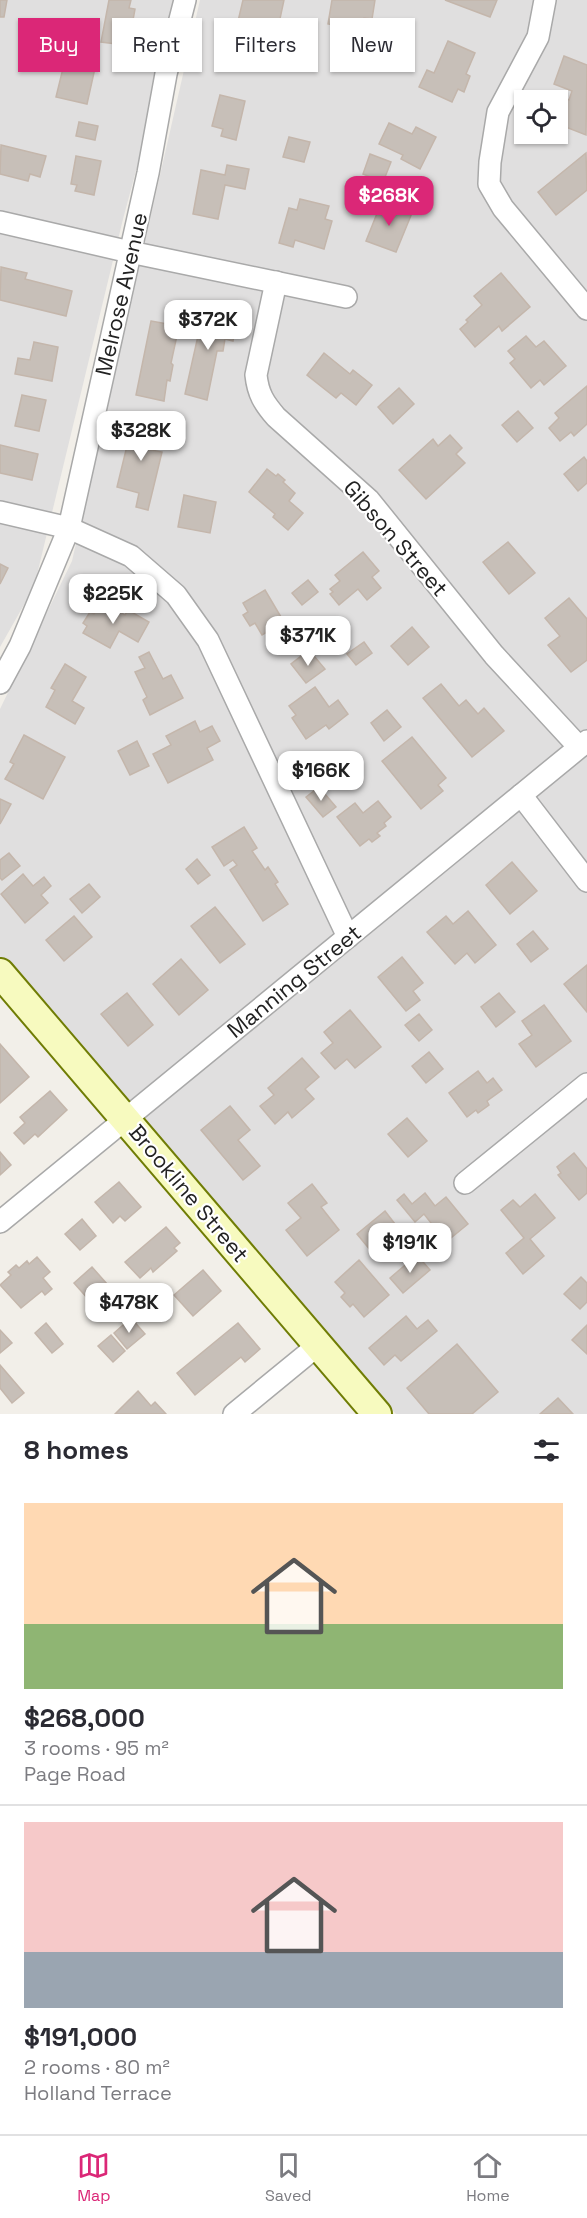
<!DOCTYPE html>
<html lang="en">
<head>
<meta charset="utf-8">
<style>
  body { margin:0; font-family:"Space Grotesk",sans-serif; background:#f7f7f7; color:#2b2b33; height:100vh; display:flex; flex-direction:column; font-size:22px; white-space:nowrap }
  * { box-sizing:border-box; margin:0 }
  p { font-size:20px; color:#7c7c81 }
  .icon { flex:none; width:33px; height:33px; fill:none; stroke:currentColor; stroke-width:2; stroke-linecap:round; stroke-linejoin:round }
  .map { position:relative; height:1414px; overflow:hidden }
  .details { display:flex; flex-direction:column; background:#fff; flex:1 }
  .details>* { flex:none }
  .hud { position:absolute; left:18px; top:18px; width:552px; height:54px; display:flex; gap:12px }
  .tools { position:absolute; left:514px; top:90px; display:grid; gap:12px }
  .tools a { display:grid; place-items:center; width:54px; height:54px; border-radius:0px; background:#fff; box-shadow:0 2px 4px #0004; font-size:30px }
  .price { position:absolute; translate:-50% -51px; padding:0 14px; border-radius:12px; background:#fff; color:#222; font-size:20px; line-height:39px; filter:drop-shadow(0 2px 3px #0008) }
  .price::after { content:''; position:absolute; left:50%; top:36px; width:18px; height:14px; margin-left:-9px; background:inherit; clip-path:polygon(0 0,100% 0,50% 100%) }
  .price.active { background:#db2777; color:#fff }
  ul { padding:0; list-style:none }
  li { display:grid; align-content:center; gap:12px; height:318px; padding:0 24px }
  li+li { border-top:2px solid #e1e1e2 }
  li span { display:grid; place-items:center; height:186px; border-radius:0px; color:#555 }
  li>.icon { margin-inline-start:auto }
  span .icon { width:108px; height:108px; fill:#fffc; stroke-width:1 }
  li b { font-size:26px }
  h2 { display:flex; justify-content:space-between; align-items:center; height:72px; padding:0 24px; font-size:26px }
  .tag { padding:0 21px; border-radius:0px; background:#fff; box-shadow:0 2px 4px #0004; font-size:21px; line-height:54px }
  .tag.active { background:#db2777; color:#fff }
  .tab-bar { display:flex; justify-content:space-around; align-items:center; height:84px; border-top:2px solid #e1e1e2; background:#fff; font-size:16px; color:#7c7c81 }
  .tab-bar a { display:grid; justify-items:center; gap:3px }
  .tab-bar .active { color:#db2777 }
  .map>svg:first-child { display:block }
  .residential { fill:#e0dfdf; fill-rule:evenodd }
  .building { fill:#c7bfb8; stroke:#c4b6ab; stroke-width:1.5 }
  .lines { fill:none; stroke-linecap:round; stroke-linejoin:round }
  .street-casing { stroke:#a9a9a9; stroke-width:24 }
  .secondary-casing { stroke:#707d05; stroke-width:32 }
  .street { stroke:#fff; stroke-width:21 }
  .secondary { stroke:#f7fabf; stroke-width:28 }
  .labels { text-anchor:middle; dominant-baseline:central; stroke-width:4.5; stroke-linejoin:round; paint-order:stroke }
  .street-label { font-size:22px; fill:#222; stroke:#fff }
</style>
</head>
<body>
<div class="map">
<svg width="587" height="1414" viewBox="0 0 587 1414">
  <rect width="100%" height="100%" fill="#f2efe9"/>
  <!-- residential -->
  <g class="residential">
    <path d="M0,0H182L123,219L34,587L0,647Z"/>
    <path d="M200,0H587V1414H396L0,957V709L72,561ZM525,100H558V134H525Z"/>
  </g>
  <!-- building -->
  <g class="building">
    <path d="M0,0H7L4,17H0Z"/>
    <path d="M109,0H131L129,8L135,9L133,20H137L136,27H131L129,38L118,36L116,44L101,42Z"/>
    <path d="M243,0H284L278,28L274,27L265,65L238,58L243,36L235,34Z"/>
    <path d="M332,0H375L372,19L364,18L361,34L350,32L351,28L328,24Z"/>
    <path d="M445,0H497L490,17Z"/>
    <path d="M448,41L475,53L466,74L470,76L464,92L458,89L452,102L419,87L427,70L434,73Z"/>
    <path d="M67,52L97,59L87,104L56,97Z"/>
    <path d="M564,56L587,65L586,135L558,124V106L562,97L569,100L572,91L554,84Z"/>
    <path d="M220,95L245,101L236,140L221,136L223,129L212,126Z"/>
    <path d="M79,122L98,126L95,140L76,136Z"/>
    <path d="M389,123L412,134L416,127L436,137L420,169L401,159L403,155L379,144Z"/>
    <path d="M289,137L310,142L304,162L283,157Z"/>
    <path d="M1,145L46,156L40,177L30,174L28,181L0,174Z"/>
    <path d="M586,153L587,190L556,215L538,192Z"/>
    <path d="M370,154L391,162L383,182L363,174Z"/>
    <path d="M76,156L101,161L94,195L75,191L77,185L71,184Z"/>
    <path d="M227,165L249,169L245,189L225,185L218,219L193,214L201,170L225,175Z"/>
    <path d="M300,199L329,206L325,219L332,221L324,249L295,240L293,247L279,243L289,208L297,210Z"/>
    <path d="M382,201L412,213L396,252L366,241Z"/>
    <path d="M1,267L27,273L25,279L72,291L66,316L0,300Z"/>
    <path d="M501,273L530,307L502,331L499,326L475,347L460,329L468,322L466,320L482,305L474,296Z"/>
    <path d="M204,309L232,315L230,324L236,325L233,341L225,339L223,351H217L207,400L185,394Z"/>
    <path d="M151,321L179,326L171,363L173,365L170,381L167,380L164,401L136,395Z"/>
    <path d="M526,336L536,347L544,341L566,366L544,385L540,380L531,388L510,363L515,359L508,351Z"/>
    <path d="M34,342L58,347L52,381L15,374L18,358L30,360Z"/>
    <path d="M324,353L350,374L353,370L372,385L356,405L341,393L336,398L307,375Z"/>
    <path d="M587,386V424L574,436L571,432L560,441L549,428L559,418L555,413Z"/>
    <path d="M399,388L414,404L393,424L378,407Z"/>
    <path d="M22,395L46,400L39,431L15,426Z"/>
    <path d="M518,411L533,428L517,442L502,425Z"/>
    <path d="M134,417L157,422L151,450L162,452L148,510L136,507L139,493L117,487Z"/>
    <path d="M450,435L462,448L456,454L465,463L426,499L399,470L433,439L438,446Z"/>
    <path d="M0,445L38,454L32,480L0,473Z"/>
    <path d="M584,457L587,461V483L578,491L564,474Z"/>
    <path d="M267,469L276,476L278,474L285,480L283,482L295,493L289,501L303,513L288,530L273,517L275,514L249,492Z"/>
    <path d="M184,495L216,502L210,533L178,527Z"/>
    <path d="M508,542L535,573L509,594L483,562Z"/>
    <path d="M363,552L379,571L372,577L381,588L367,600L358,589L339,605L330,594L333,592L330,589L340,581L335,575Z"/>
    <path d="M0,564L8,568L0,584Z"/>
    <path d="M308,580L318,592L302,605L292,593Z"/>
    <path d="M265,590L284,622L262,635L255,623L250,626L243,615L248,612L243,603Z"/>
    <path d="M569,598L587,619V660L571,672L548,645L560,636L545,618Z"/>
    <path d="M101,602L125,615L128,610L149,622L138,642L119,631L110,648L83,633L87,626L83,623L90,612L94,614Z"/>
    <path d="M412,627L429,647L408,665L391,646Z"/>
    <path d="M364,642L372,653L356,665L347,654Z"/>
    <path d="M309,650L325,669L306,683L291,664Z"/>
    <path d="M149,652L163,679L171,675L183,698L150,715L143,700L147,697L135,672L145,668L139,657Z"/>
    <path d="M65,664L86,677L72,701L84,708L75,724L46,707L55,690L51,688Z"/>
    <path d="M441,684L459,706L466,700L478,714L484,708L504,731L472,757L423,698Z"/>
    <path d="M315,687L329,707L338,700L348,714L329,729L326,725L306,739L292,718L296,715L289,706Z"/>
    <path d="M387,710L401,727L384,741L371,723Z"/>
    <path d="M195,721L200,732L212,726L220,741L207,748L213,760L168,783L153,754L171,745L166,736Z"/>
    <path d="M24,735L65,757L43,799L5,779L14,764L10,762Z"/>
    <path d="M412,737L446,778L438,785L443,791L421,809L382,761Z"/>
    <path d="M137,741L149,766L130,775L118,751Z"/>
    <path d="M319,787L336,807L323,817L306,797Z"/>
    <path d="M0,799L11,804L0,824Z"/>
    <path d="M378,801L391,817L384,823L386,826L377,833L380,836L372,842L369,839L360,846L337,817L355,803L363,813Z"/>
    <path d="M244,827L257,848L252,851L265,870L268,867L278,882L275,884L288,904L263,921L230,870L237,865L233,860L224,866L212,847Z"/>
    <path d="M9,853L20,866L2,880L0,878V860Z"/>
    <path d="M197,859L210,875L198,884L186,869Z"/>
    <path d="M512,862L537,891L510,914L486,885Z"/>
    <path d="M23,874L33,886L44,877L51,886L41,895L48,903L25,923L1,894Z"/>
    <path d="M89,884L100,897L82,913L70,899Z"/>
    <path d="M215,907L245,944L220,963L191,926Z"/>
    <path d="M468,911L496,945L475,963L467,953L455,964L427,932L446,916L453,924Z"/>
    <path d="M74,916L92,937L64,961L46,940Z"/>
    <path d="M533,931L548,949L531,962L517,944Z"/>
    <path d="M402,957L423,983L413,991L420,1000L406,1011L378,977Z"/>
    <path d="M181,959L208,990L179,1015L153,984Z"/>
    <path d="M587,965V1012L564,984Z"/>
    <path d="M127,993L153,1025L128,1046L101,1014Z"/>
    <path d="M499,993L515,1012L496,1027L481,1007Z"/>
    <path d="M544,1005L571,1041L536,1067L519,1044L532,1035L522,1021Z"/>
    <path d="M350,1010L381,1047L355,1068L347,1059L335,1069L321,1053L333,1043L324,1032Z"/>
    <path d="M419,1014L432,1030L419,1041L405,1025Z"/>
    <path d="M0,1044L29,1077L0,1103Z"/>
    <path d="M429,1052L443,1069L426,1083L412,1066Z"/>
    <path d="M302,1058L319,1077L305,1089L314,1099L292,1118L288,1112L275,1124L260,1106L274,1095L268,1088Z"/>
    <path d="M478,1071L487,1083L493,1078L502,1090L487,1101L489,1105L478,1113L476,1110L467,1117L449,1093Z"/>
    <path d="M50,1091L67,1110L38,1137L35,1134L24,1144L14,1133L25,1123L20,1117Z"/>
    <path d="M230,1106L250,1130L238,1140L260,1166L243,1180L201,1130Z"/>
    <path d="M407,1118L427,1141L408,1157L388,1134Z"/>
    <path d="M0,1152L11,1165L0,1175Z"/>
    <path d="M574,1153L587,1169V1193L579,1200L558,1175L561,1173L557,1167Z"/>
    <path d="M119,1182L141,1207L125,1221L120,1216L113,1223L95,1202Z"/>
    <path d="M312,1184L327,1203L321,1207L339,1230L307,1256L286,1230L301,1218L288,1203Z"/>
    <path d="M425,1193L435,1206L446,1197L468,1224L446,1242L424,1214L415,1222L397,1200L404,1194L412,1204Z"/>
    <path d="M535,1194L555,1218L530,1239L544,1256L523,1274L506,1253L524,1238L501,1210L513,1200L520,1207Z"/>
    <path d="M385,1211L398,1228L371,1251L357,1234Z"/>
    <path d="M82,1219L96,1236L80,1250L65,1234Z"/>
    <path d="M166,1227L180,1243L174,1248L177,1251L153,1272L151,1268L140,1278L125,1262Z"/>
    <path d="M417,1255L430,1270L403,1293L390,1278Z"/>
    <path d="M37,1257L50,1272L43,1278L52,1289L45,1295L42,1291L21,1308L0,1285L11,1275L8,1272L16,1265L19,1268L27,1261L29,1264Z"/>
    <path d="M359,1260L389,1295L364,1317L353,1304L350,1307L341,1297L345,1293L335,1282Z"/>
    <path d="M92,1267L107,1284L89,1300L74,1283Z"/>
    <path d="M203,1270L221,1291L193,1316L174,1295Z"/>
    <path d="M581,1277L587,1283V1302L580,1309L564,1294Z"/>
    <path d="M406,1316L417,1329L428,1320L437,1331L401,1361L395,1355L384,1365L369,1348Z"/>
    <path d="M131,1318L145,1334L127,1349L114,1333Z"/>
    <path d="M46,1323L63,1344L52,1353L35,1333Z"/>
    <path d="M238,1323L260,1349L245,1362L241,1357L195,1395L177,1373Z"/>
    <path d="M587,1325V1354L572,1340Z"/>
    <path d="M0,1330L12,1343L0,1353Z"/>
    <path d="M111,1335L125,1351L113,1362L98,1346Z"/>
    <path d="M457,1344L498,1392L472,1414H429L407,1388Z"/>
    <path d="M0,1365L24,1393L12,1403L0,1388Z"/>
    <path d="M138,1391L151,1406L155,1402L166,1414H115Z"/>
    <path d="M558,1398L573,1414H540Z"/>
  </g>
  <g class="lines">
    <defs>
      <g id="street">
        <path d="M545,0L538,37L498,112L490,162L489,184L503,208L587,309"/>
        <path d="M0,222L130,252L346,297"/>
        <path d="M276,282L256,375C258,394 264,403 276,417L369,500L494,655L579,747"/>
        <path d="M0,512L69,528L131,556L176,595L208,640L348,937"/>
        <path d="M0,683L20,646L69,528L148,173L166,74L185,0"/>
        <path d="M521,795L587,881"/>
        <path d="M465,1183L587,1084"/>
        <path d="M0,1222L587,741"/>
        <path d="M234,1414L317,1346"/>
      </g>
      <path id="secondary" d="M0,973L377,1414"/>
    </defs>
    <!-- street casing -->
    <use href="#street" class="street-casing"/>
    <!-- secondary casing -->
    <use href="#secondary" class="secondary-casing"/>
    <!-- street -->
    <use href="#street" class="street"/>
    <!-- secondary -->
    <use href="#secondary" class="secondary"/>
  </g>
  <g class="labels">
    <!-- street labels -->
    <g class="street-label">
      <text transform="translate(121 294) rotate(-77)">Melrose Avenue</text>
      <text transform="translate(396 538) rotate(49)">Gibson Street</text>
      <text transform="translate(294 981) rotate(-39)">Manning Street</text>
      <text transform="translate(189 1193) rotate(50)">Brookline Street</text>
    </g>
  </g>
</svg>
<div class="tools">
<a><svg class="icon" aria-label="locate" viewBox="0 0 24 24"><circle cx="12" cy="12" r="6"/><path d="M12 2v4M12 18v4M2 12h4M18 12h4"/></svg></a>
</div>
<b class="price active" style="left:389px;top:227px">$268K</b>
<b class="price" style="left:208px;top:351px">$372K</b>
<b class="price" style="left:141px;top:462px">$328K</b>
<b class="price" style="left:113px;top:625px">$225K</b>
<b class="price" style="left:308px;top:667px">$371K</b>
<b class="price" style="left:321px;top:802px">$166K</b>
<b class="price" style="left:410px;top:1274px">$191K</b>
<b class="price" style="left:129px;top:1334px">$478K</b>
<div class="hud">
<a class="tag active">Buy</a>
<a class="tag">Rent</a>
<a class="tag">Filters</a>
<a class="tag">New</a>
</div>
</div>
<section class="details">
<h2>8 homes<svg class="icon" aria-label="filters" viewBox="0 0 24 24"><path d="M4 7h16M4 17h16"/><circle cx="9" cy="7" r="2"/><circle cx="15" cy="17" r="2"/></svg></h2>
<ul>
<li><span style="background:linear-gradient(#ffd9b3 65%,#8fb573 0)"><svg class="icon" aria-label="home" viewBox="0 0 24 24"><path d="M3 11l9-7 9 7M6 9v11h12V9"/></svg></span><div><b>$268,000</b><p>3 rooms · 95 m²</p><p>Page Road</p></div></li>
<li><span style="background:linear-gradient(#f6c9c9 70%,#9aa5b1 0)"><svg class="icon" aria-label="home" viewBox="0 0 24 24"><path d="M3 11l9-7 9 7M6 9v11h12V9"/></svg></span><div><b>$191,000</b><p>2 rooms · 80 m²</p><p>Holland Terrace</p></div></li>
</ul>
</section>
<nav class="tab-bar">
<a class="active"><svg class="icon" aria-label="map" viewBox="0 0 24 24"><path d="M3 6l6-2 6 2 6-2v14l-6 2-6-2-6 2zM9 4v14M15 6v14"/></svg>Map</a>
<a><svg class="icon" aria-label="saved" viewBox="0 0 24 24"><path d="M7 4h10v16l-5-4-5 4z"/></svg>Saved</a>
<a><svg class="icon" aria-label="home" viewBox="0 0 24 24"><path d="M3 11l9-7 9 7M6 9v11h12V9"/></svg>Home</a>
</nav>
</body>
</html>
